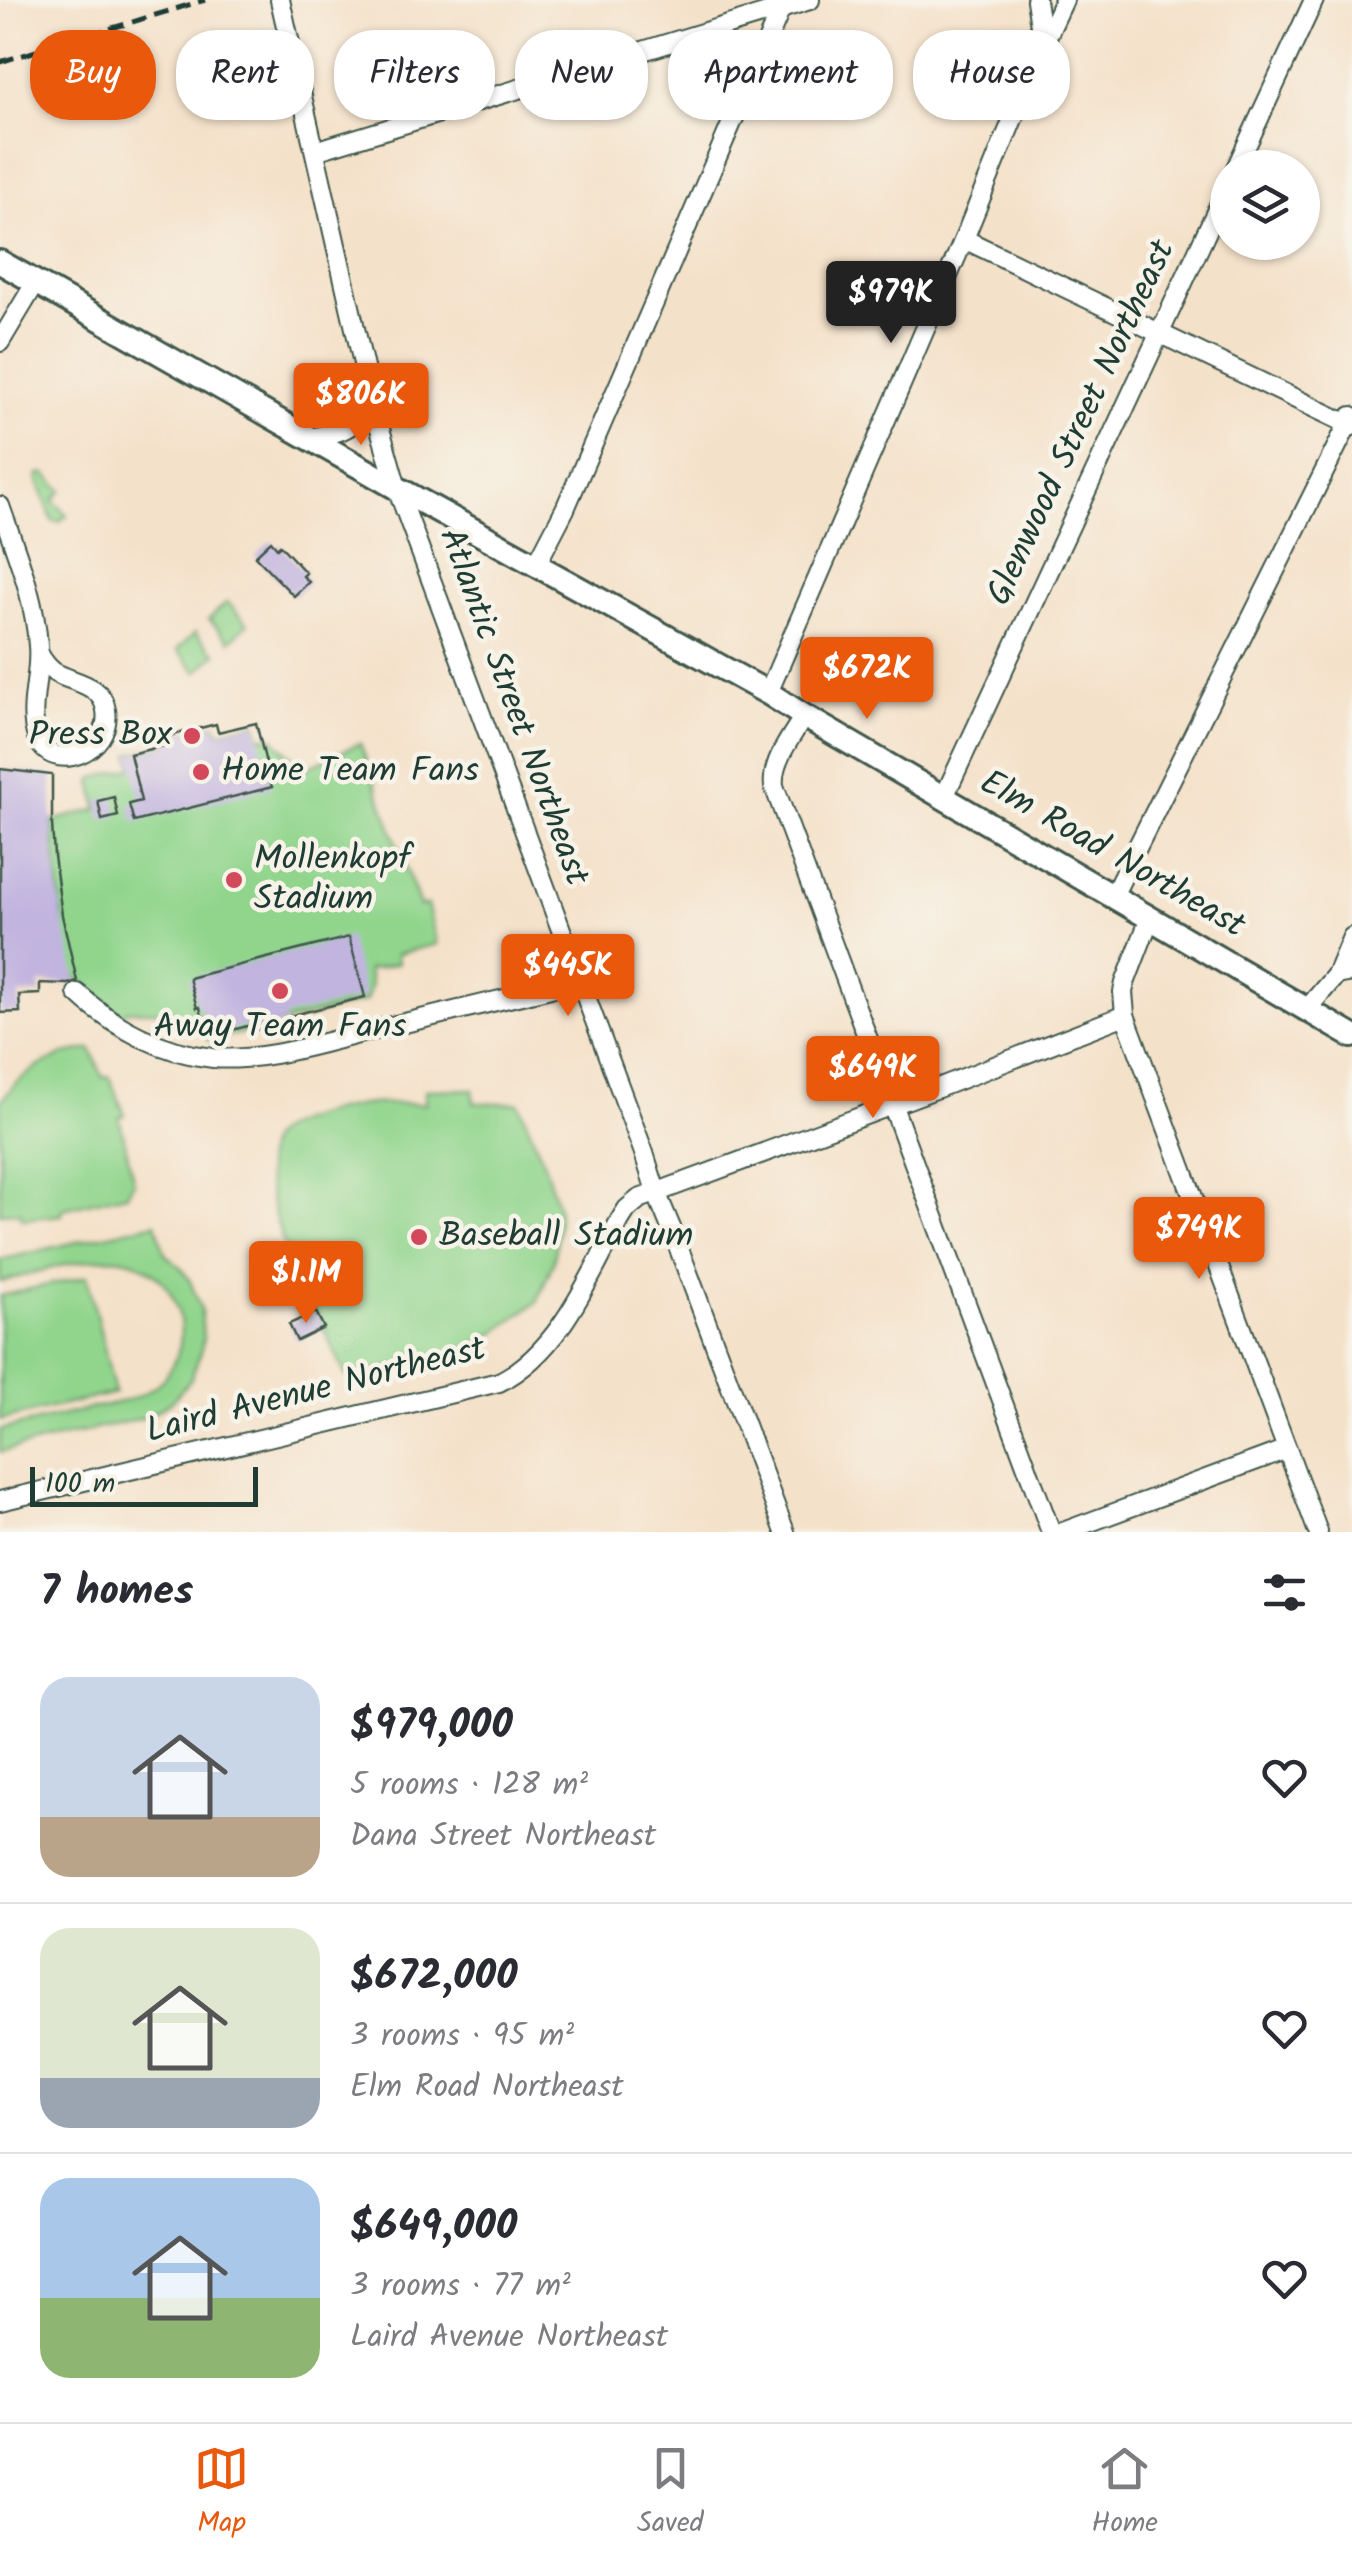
<!DOCTYPE html>
<html lang="en">
<head>
<meta charset="utf-8">
<style>
  body { margin:0; font-family:Kalam,sans-serif; background:#f2f2f3; color:#2b2b33; height:100vh; display:flex; flex-direction:column; font-size:38px; white-space:nowrap }
  * { box-sizing:border-box; margin:0 }
  p { font-size:32px; color:#7c7c81 }
  .icon { flex:none; width:55px; height:55px; fill:none; stroke:currentColor; stroke-width:2; stroke-linecap:round; stroke-linejoin:round }
  .map { position:relative; height:1532px; overflow:hidden }
  .details { display:flex; flex-direction:column; background:#fff; flex:1 }
  .details>* { flex:none }
  .guide { position:absolute; left:30px; top:30px; width:1292px; height:90px; display:flex; gap:20px }
  .controls { position:absolute; left:1210px; top:150px; display:grid; gap:20px }
  .controls a { display:grid; place-items:center; width:110px; height:110px; border-radius:50%; background:#fff; box-shadow:0 2px 8px #0004; font-size:50px }
  .scale { position:absolute; left:30px; bottom:25px; width:228px; box-sizing:border-box; padding-left:10px; border:5px solid #1f3d34; border-top:0; font-size:28px; line-height:35px; white-space:nowrap; color:#1f3d34; -webkit-text-stroke:8px #f7f3e8; paint-order:stroke }
  .price { position:absolute; translate:-50% -85px; padding:0 22px; border-radius:10px; background:#ea580c; color:#fff; font-size:32px; line-height:65px; filter:drop-shadow(0 2px 5px #0008) }
  .price::after { content:''; position:absolute; left:50%; top:60px; width:30px; height:22px; margin-left:-15px; background:inherit; clip-path:polygon(0 0,100% 0,50% 100%) }
  .price.current { background:#222; color:#fff }
  ul { padding:0; list-style:none }
  li { display:flex; align-items:center; gap:30px; height:250px; padding:0 40px }
  li+li { border-top:2px solid #e1e1e2 }
  li span { display:grid; place-items:center; flex:none; width:280px; height:200px; border-radius:30px; color:#555 }
  li>.icon { margin-inline-start:auto }
  span .icon { width:120px; height:120px; fill:#fffc; stroke-width:1 }
  li b { font-size:42px }
  h2 { display:flex; justify-content:space-between; align-items:center; height:120px; padding:0 40px; font-size:42px }
  .chip { padding:0 35px; border-radius:40px; background:#fff; box-shadow:0 2px 8px #0004; font-size:35px; line-height:90px }
  .chip.current { background:#ea580c; color:#fff }
  .dock { display:flex; justify-content:space-around; align-items:center; height:140px; border-top:2px solid #e1e1e2; background:#fff; font-size:28px; color:#7c7c81 }
  .dock a { display:grid; justify-items:center; gap:5px }
  .dock .current { color:#ea580c }
  .map>svg:first-child { display:block }
  .grass { fill:#91d58d; stroke:#588960; stroke-width:2.5 }
  .building { fill:#c1b4df }
  .lines { fill:none; stroke-linecap:round; stroke-linejoin:round }
  .minor-casing { stroke:#3f564a; stroke-width:22 }
  .major-casing { stroke:#3f564a; stroke-width:28 }
  .minor { stroke:#fff; stroke-width:18 }
  .major { stroke:#fff; stroke-width:22 }
  .rail { stroke:#1f3d34; stroke-width:5; stroke-dasharray:15 8; stroke-linecap:butt }
  .poi-dot { fill:#d1495b; stroke:#f7f3e8; stroke-width:4 }
  .labels { text-anchor:middle; dominant-baseline:central; stroke-width:9; stroke-linejoin:round; paint-order:stroke }
  .street-label { font-size:35px; fill:#1f3d34; stroke:#f7f3e8 }
  .poi-label { font-size:35px; fill:#1f3d34; stroke:#f7f3e8; text-anchor:start }
</style>
</head>
<body>
<div class="map">
<svg width="1352" height="1532" viewBox="0 0 1352 1532">
  <rect width="100%" height="100%" fill="#f7f3e8"/>
  <filter id="ink" filterUnits="userSpaceOnUse"><feTurbulence type="fractalNoise" baseFrequency=".01" numOctaves="2"/><feDisplacementMap in="SourceGraphic" scale="20" xChannelSelector="R" yChannelSelector="G"/><feConvolveMatrix kernelMatrix="1 2 1 2 8 2 1 2 1" color-interpolation-filters="sRGB"/></filter>
  <filter id="wash" filterUnits="userSpaceOnUse"><feTurbulence type="fractalNoise" baseFrequency=".0048" numOctaves="4" result="noise"/><feDisplacementMap in="SourceGraphic" scale="40" xChannelSelector="R" yChannelSelector="G"/><feGaussianBlur stdDeviation="2.25" result="paint"/><feColorMatrix in="noise" values="0 0 0 0 0 0 0 0 0 0 0 0 0 0 0 0 0 1.4 0 .05"/><feComposite in="paint" operator="in"/></filter>
  <g filter="url(#wash)">
    <rect width="100%" height="100%" fill="#f4e1c9"/>
    <!-- grass -->
    <g class="grass">
      <path d="M41,473L46,474L62,491L53,500L67,515L59,522L52,520L38,481V476Z"/>
      <path d="M227,602L248,624L230,641L209,619Z"/>
      <path d="M195,632L216,654L197,672L177,650Z"/>
      <path d="M256,723L259,736L273,738L304,769L360,743L420,906L427,905L437,944L397,954L398,963L368,970L371,986L366,1001L252,1031L207,1040L200,1015L174,1022L171,1011H127L121,1016L73,974L64,935L52,821L98,809L92,782L94,778L133,768L130,754L167,745L165,737L216,724L219,732Z"/>
      <path d="M91,1049L103,1078L109,1076L125,1115L119,1117L134,1182L127,1194L63,1209L62,1215L21,1219V1212L0,1213V1102L17,1082L37,1067L64,1054Z"/>
      <path d="M473,1089L474,1103H519L544,1163L558,1208V1231L554,1260L537,1302L495,1333L458,1353L346,1376L316,1312L302,1318L281,1274L294,1267C281,1241 256,1167 270,1140C281,1121 349,1106 371,1104C389,1103 407,1104 425,1104V1090Z"/>
      <path d="M156,1223L165,1254L182,1269L190,1281L201,1309L203,1338L201,1352L190,1380L171,1402L146,1417L0,1452V1430C30,1423 60,1416 89,1409C109,1404 131,1402 148,1391C201,1359 187,1275 127,1260C96,1252 33,1274 0,1282V1260Z"/>
      <path d="M87,1276L115,1393L0,1420V1296Z"/>
    </g>
    <g id="blocks">
      <!-- building -->
      <g class="building">
        <path d="M271,541L277,548L280,545L306,573L303,576L309,582L294,596L255,556Z"/>
        <path d="M256,723L272,787L134,822L129,804L141,801L130,754L167,745L165,737L216,724L218,732Z"/>
        <path d="M0,769L52,775V824L54,856L62,915L77,981L68,984L40,983V994L19,995L20,1012L0,1013Z"/>
        <path d="M114,797L118,816L102,820L98,801Z"/>
        <path d="M349,937L365,997L285,1017L286,1022L253,1031L251,1025L206,1037L200,1007L197,1008L189,978Z"/>
        <path d="M316,1312L324,1328L297,1341L289,1324Z"/>
      </g>
    </g>
  </g>
  <g filter="url(#ink)">
    <use href="#blocks" fill-opacity="0" stroke="#3f564a" stroke-width="2.5"/>
    <g class="lines">
      <defs>
        <g id="minor">
          <path d="M280,0L370,394L397,488L644,1153L656,1192L672,1230L785,1532"/>
          <path d="M1043,45L1064,0"/>
          <path d="M315,151L810,0"/>
          <path d="M1236,168L1314,0"/>
          <path d="M964,239L1352,426"/>
          <path d="M0,342L36,282"/>
          <path d="M310,438C345,431 356,430 370,394"/>
          <path d="M0,506C16,552 35,597 38,646C41,676 27,708 37,737C51,776 113,752 106,710C102,683 72,683 54,672C47,667 43,661 39,654"/>
          <path d="M536,565L565,509L781,9"/>
          <path d="M768,693L964,239L1043,45L1036,0"/>
          <path d="M804,716C792,736 771,762 774,786L1051,1532"/>
          <path d="M944,797L1228,186"/>
          <path d="M1113,896L1352,416"/>
          <path d="M1150,918L1125,983L1123,992L1125,1015L1318,1532"/>
          <path d="M1336,975L1352,937"/>
          <path d="M77,993C113,1027 162,1053 213,1058C266,1062 320,1043 371,1031C440,1014 510,998 580,981"/>
          <path d="M1307,1009L1336,975L1352,972"/>
          <path d="M0,1501L499,1382C559,1353 590,1276 620,1220L627,1209L639,1199L938,1088L1125,1015"/>
          <path d="M1063,1532L1287,1449"/>
        </g>
        <path id="major" d="M0,262L397,488L768,693L804,716L1352,1036"/>
      </defs>
      <!-- minor casing -->
      <use href="#minor" class="minor-casing"/>
      <!-- major casing -->
      <use href="#major" class="major-casing"/>
      <!-- minor -->
      <use href="#minor" class="minor"/>
      <!-- major -->
      <use href="#major" class="major"/>
      <!-- rail -->
      <path class="rail" d="M0,62L205,0"/>
    </g>
  </g>
  <!-- markers -->
  <g class="poi-dot">
    <circle cx="192" cy="736" r="10"/>
    <circle cx="201" cy="772" r="10"/>
    <circle cx="234" cy="880" r="10"/>
    <circle cx="280" cy="991" r="10"/>
    <circle cx="419" cy="1237" r="10"/>
  </g>
  <g class="labels">
    <!-- street labels -->
    <g class="street-label">
      <text transform="translate(1082 423) rotate(-65)">Glenwood Street Northeast</text>
      <text transform="translate(513 707) rotate(70)">Atlantic Street Northeast</text>
      <text transform="translate(1112 855) rotate(30)">Elm Road Northeast</text>
      <text transform="translate(316 1391) rotate(-14)">Laird Avenue Northeast</text>
    </g>
    <!-- poi labels -->
    <g class="poi-label">
      <text x="172" y="736" text-anchor="end">Press Box</text>
      <text x="221" y="772">Home Team Fans</text>
      <text x="254" y="860">Mollenkopf<tspan x="254" dy="40">Stadium</tspan></text>
      <text x="280" y="1028" text-anchor="middle">Away Team Fans</text>
      <text x="439" y="1237">Baseball Stadium</text>
    </g>
  </g>
</svg>
<div class="controls">
<a><svg class="icon" aria-label="layers" viewBox="0 0 24 24"><path d="M12 4l9 5-9 5-9-5zM3 14l9 5 9-5"/></svg></a>
</div>
<div class="scale">100 m</div>
<b class="price current" style="left:891px;top:346px">$979K</b>
<b class="price" style="left:361px;top:448px">$806K</b>
<b class="price" style="left:867px;top:722px">$672K</b>
<b class="price" style="left:568px;top:1019px">$445K</b>
<b class="price" style="left:873px;top:1121px">$649K</b>
<b class="price" style="left:1199px;top:1282px">$749K</b>
<b class="price" style="left:306px;top:1326px">$1.1M</b>
<div class="guide">
<a class="chip current">Buy</a>
<a class="chip">Rent</a>
<a class="chip">Filters</a>
<a class="chip">New</a>
<a class="chip">Apartment</a>
<a class="chip">House</a>
</div>
</div>
<section class="details">
<h2>7 homes<svg class="icon" aria-label="filters" viewBox="0 0 24 24"><path d="M4 7h16M4 17h16"/><circle cx="9" cy="7" r="2"/><circle cx="15" cy="17" r="2"/></svg></h2>
<ul>
<li><span style="background:linear-gradient(#c9d6e8 70%,#b9a48a 0)"><svg class="icon" aria-label="home" viewBox="0 0 24 24"><path d="M3 11l9-7 9 7M6 9v11h12V9"/></svg></span><div><b>$979,000</b><p>5 rooms · 128 m²</p><p>Dana Street Northeast</p></div><svg class="icon" aria-label="heart" viewBox="0 0 24 24"><path d="M12 20l-8-8c-3-5 5-10 8-4 3-6 11-1 8 4z"/></svg></li>
<li><span style="background:linear-gradient(#dfe7d0 75%,#9aa5b1 0)"><svg class="icon" aria-label="home" viewBox="0 0 24 24"><path d="M3 11l9-7 9 7M6 9v11h12V9"/></svg></span><div><b>$672,000</b><p>3 rooms · 95 m²</p><p>Elm Road Northeast</p></div><svg class="icon" aria-label="heart" viewBox="0 0 24 24"><path d="M12 20l-8-8c-3-5 5-10 8-4 3-6 11-1 8 4z"/></svg></li>
<li><span style="background:linear-gradient(#a9c7e8 60%,#8fb573 0)"><svg class="icon" aria-label="home" viewBox="0 0 24 24"><path d="M3 11l9-7 9 7M6 9v11h12V9"/></svg></span><div><b>$649,000</b><p>3 rooms · 77 m²</p><p>Laird Avenue Northeast</p></div><svg class="icon" aria-label="heart" viewBox="0 0 24 24"><path d="M12 20l-8-8c-3-5 5-10 8-4 3-6 11-1 8 4z"/></svg></li>
</ul>
</section>
<nav class="dock">
<a class="current"><svg class="icon" aria-label="map" viewBox="0 0 24 24"><path d="M3 6l6-2 6 2 6-2v14l-6 2-6-2-6 2zM9 4v14M15 6v14"/></svg>Map</a>
<a><svg class="icon" aria-label="saved" viewBox="0 0 24 24"><path d="M7 4h10v16l-5-4-5 4z"/></svg>Saved</a>
<a><svg class="icon" aria-label="home" viewBox="0 0 24 24"><path d="M3 11l9-7 9 7M6 9v11h12V9"/></svg>Home</a>
</nav>
</body>
</html>
